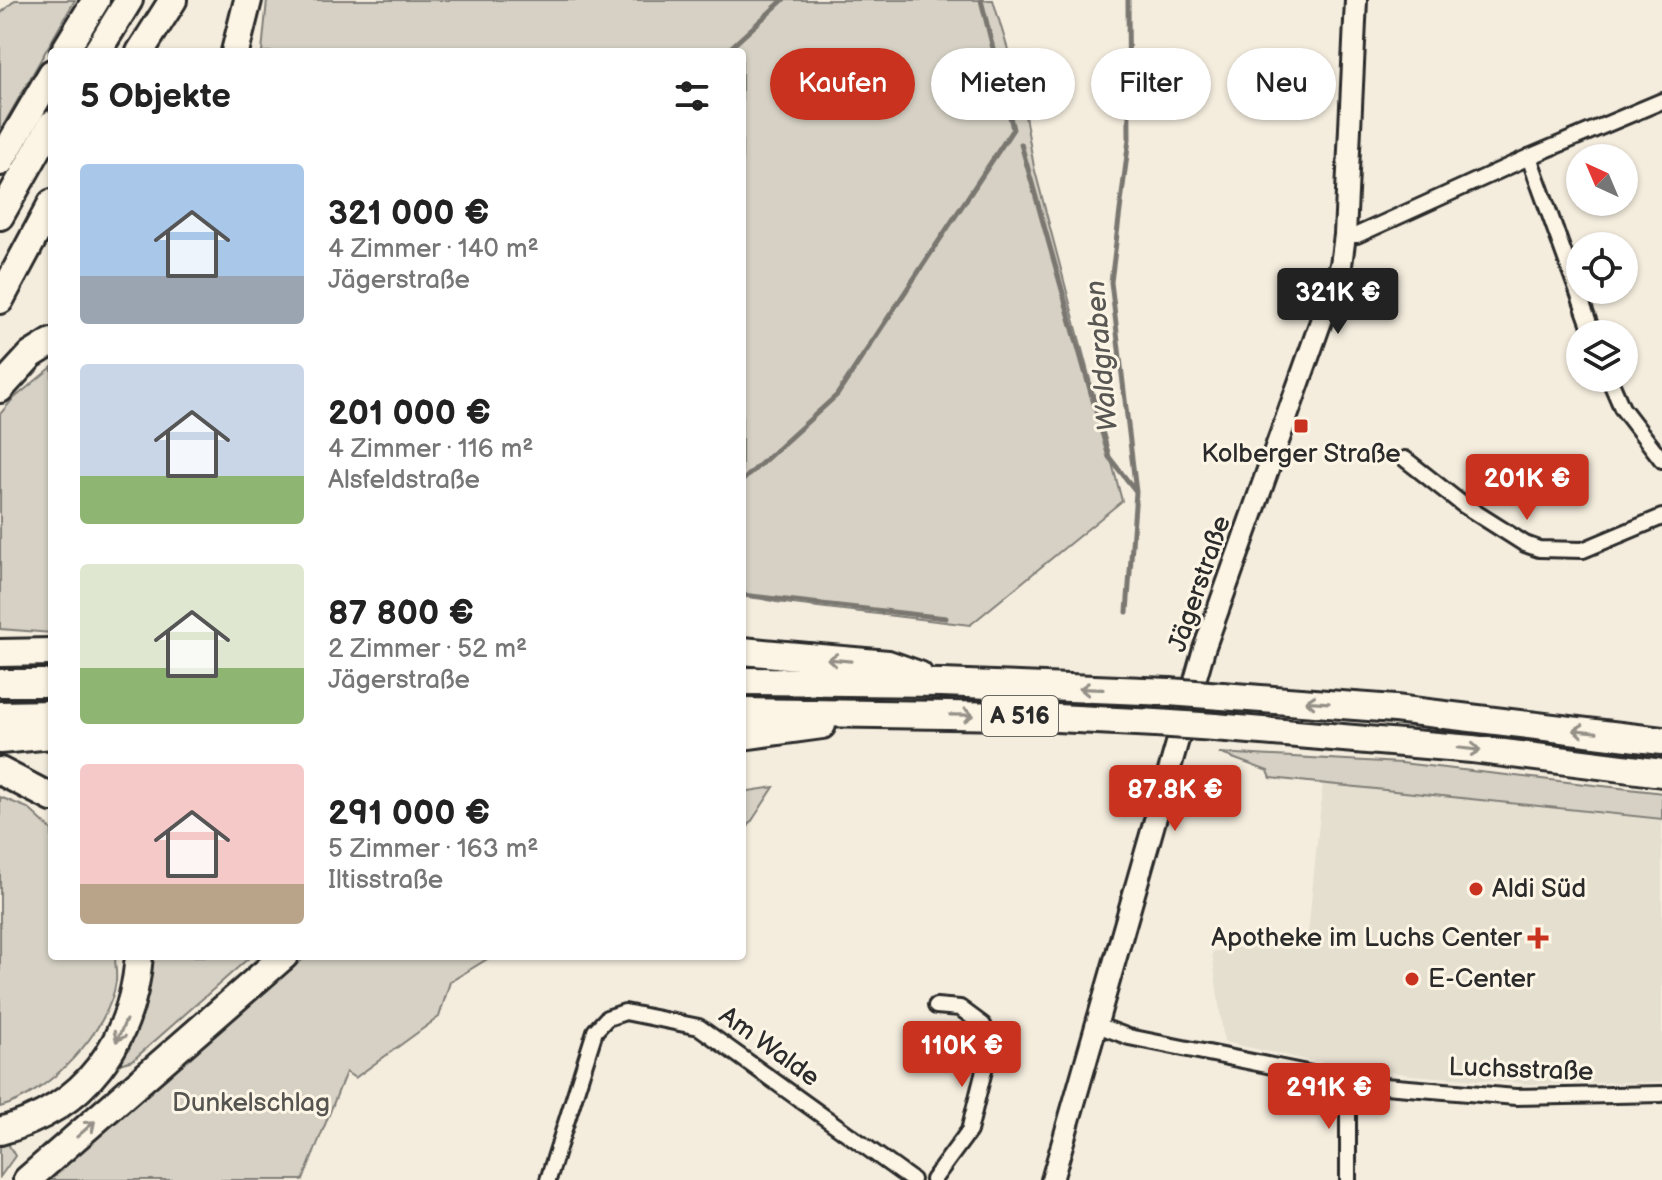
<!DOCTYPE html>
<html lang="de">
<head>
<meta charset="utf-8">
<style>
  body { margin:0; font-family:"Balsamiq Sans",sans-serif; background:#f6f6f6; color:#222; height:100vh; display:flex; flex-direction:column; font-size:30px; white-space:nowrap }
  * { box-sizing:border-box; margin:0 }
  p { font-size:26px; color:#767676 }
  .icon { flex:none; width:44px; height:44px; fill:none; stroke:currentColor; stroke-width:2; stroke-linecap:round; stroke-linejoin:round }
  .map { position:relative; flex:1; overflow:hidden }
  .panel { position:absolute; left:48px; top:48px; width:698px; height:912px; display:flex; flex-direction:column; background:#fff; border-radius:8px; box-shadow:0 2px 6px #0004 }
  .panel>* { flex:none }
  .hud { position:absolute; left:770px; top:48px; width:760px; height:72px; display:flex; gap:16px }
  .needle { width:52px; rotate:316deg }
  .fabs { position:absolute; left:1566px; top:144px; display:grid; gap:16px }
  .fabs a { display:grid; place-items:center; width:72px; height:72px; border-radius:50%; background:#fff; box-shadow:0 2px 6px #0004; font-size:40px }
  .price { position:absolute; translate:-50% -68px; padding:0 18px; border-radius:8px; background:#c8321e; color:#fff; font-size:26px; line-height:52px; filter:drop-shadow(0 2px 4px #0008) }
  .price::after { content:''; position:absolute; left:50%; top:48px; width:24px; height:18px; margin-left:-12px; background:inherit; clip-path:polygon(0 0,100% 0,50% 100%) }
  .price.selected { background:#222; color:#fff }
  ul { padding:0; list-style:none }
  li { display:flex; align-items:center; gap:24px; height:200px; padding:0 32px }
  li span { display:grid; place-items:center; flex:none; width:224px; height:160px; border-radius:8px; color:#555 }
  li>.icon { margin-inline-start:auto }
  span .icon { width:96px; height:96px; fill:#fffc; stroke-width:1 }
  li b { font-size:34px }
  h2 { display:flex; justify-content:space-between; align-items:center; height:96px; padding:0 32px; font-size:34px }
  .tag { padding:0 28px; border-radius:36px; background:#fff; box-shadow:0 2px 6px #0004; font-size:28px; line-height:72px }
  .tag.selected { background:#c8321e; color:#fff }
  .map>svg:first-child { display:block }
  .built { fill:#e5dfd0 }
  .green { fill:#d6d1c4; stroke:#807e78; stroke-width:2 }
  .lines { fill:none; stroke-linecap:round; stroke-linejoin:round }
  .stream { stroke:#7a7771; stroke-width:5 }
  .street-casing { stroke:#2b2b2b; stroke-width:20 }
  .secondary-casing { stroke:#2b2b2b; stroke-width:26 }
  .highway-casing { stroke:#2b2b2b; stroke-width:32 }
  .street { stroke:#fcf5e5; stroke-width:14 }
  .secondary { stroke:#fcf5e5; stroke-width:20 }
  .highway { stroke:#fcf5e5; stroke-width:26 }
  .highway-bridge-casing { stroke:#2b2b2b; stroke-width:32; stroke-linecap:butt }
  .highway-bridge { stroke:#fcf5e5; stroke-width:26 }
  .oneway { stroke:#949088 }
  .poi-dot { fill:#c8321e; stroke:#fcf5e5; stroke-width:3 }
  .labels { text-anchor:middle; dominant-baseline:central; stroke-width:6; stroke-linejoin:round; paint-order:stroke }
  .shield { fill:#fcf5e5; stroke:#6a6863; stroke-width:2 }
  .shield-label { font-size:24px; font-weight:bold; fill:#2b2b2b }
  .poi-label { font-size:26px; fill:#2b2b2b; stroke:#fcf5e5; text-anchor:start }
  .street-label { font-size:26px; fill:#2b2b2b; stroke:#fcf5e5 }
  .park-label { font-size:26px; fill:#565451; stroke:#fcf5e5 }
  .water-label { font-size:28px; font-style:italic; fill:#595754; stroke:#fcf5e5 }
</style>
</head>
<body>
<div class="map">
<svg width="1662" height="1180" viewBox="0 0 1662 1180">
  <rect width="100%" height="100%" fill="#f4edde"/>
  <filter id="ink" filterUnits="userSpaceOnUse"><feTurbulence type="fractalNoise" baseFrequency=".0125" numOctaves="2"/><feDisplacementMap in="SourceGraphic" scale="16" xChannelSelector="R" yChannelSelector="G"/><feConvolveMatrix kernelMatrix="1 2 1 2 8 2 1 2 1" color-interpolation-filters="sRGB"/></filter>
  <g filter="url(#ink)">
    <!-- built -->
    <path class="built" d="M1323,782L1388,791L1662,819V1082L1530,1084L1412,1075L1302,1059L1224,1042L1212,952L1244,947L1307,943Z"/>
    <!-- green -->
    <g class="green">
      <path d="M15,0H75L0,131V14Z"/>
      <path d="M267,0H993L1021,93L1034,167L1122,501L970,625L776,602L742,594V52H262Z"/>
      <path d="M52,367V633L0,629V414L12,400Z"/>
      <path d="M1219,753L1401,763L1655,792L1662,793V819L1271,778L1268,771Z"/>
      <path d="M774,787L742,836V792Z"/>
      <path d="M0,797L28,808L52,830V956H115C115,964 117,973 116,981C110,1030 48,1095 0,1107Z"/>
      <path d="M148,956H251L133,1060L119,1064C141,1026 146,1000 148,956Z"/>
      <path d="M307,956H492L450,982L439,1017L355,1078L346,1072L303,1180H46L201,1044Z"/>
      <path d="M7,1142L15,1156L0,1177V1143Z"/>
    </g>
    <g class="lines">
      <!-- stream -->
      <g class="stream">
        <path d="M726,52L783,0"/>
        <path d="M1021,144L1109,457L1135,490"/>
        <path d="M742,481L837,395L1013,129L981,0"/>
        <path d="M742,595L946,618"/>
        <path d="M1127,612L1136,492L1111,282L1129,139L1128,0"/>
      </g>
      <defs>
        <g id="street">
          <path d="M1529,157L1593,334"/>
          <path d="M1345,235H1357L1529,157L1662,101"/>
          <path d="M1609,378L1622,408L1662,460"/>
          <path d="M1405,459L1462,504L1525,544L1539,549L1583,550L1662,517"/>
          <path d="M1097,1025L1129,1037L1361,1084L1516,1097L1662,1094"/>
          <path d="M548,1180L595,1031L607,1018L625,1012L699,1027L912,1180"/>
          <path d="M933,1180L969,1131L991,1042L983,1025L960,1008L936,1006"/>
          <path d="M1348,1180V1083"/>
        </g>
        <path id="secondary" d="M1052,1180L1204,649L1341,265L1345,235L1356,0"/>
        <g id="highway">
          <path d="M64,52L96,0"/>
          <path d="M97,52L129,0"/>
          <path d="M140,52L173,0"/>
          <path d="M235,52L248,0"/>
          <path d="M0,162L52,73"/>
          <path d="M0,216L52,124"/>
          <path d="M0,300L52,203"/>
          <path d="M0,389L31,355L52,342"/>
          <path d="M742,651L888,664L919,675"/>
          <path d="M0,653L52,652"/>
          <path d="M742,681L942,683L1169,692"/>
          <path d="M0,683H52"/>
          <path d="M1222,696L1395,709L1662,741"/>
          <path d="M742,712L1017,716L1156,723"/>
          <path d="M0,715L52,714"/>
          <path d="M1215,727L1472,749L1662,773"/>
          <path d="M742,736L822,725"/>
          <path d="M0,740L52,735"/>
          <path d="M0,771L52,798"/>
          <path d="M0,1131C86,1108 132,1043 139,956"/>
          <path d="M27,1180L284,956"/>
        </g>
      </defs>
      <!-- street casing -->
      <use href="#street" class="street-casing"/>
      <!-- secondary casing -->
      <use href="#secondary" class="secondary-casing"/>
      <!-- highway casing -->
      <use href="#highway" class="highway-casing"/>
      <!-- street -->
      <use href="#street" class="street"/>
      <!-- secondary -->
      <use href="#secondary" class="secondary"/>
      <!-- highway -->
      <use href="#highway" class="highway"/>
      <defs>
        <g id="highway-bridge">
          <path d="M1169,692L1222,696"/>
          <path d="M1156,723L1215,727"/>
        </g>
      </defs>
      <!-- highway-bridge casing -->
      <use href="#highway-bridge" class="highway-bridge-casing"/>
      <!-- highway-bridge -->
      <use href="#highway-bridge" class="highway-bridge"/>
    </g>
    <!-- one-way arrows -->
    <defs><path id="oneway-shaft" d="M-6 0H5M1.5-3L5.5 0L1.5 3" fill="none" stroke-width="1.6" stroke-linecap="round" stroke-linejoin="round" transform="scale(2)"/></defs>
    <g class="oneway">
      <use href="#oneway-shaft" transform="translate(839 660) rotate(-175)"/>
      <use href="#oneway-shaft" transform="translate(1091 689) rotate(-178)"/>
      <use href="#oneway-shaft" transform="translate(1317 702) rotate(-176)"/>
      <use href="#oneway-shaft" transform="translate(962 715) rotate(1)"/>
      <use href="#oneway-shaft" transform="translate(1585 731) rotate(-174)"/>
      <use href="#oneway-shaft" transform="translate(1469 749) rotate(6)"/>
      <use href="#oneway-shaft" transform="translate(121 1031) rotate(114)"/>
      <use href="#oneway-shaft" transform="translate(86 1129) rotate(-41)"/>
    </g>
  </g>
  <!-- markers -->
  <g class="poi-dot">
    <rect x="1293" y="418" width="16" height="16" rx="4"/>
    <circle cx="1476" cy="889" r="8"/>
    <path d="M1534 926h8v8h8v8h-8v8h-8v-8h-8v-8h8z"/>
    <circle cx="1412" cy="979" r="8"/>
  </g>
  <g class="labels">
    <!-- shield labels -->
    <rect class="shield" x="982" y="696" width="76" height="40" rx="6"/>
    <g class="shield-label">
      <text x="1020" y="716">A 516</text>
    </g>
    <!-- poi labels -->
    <g class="poi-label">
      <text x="1301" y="454" text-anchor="middle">Kolberger Straße</text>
      <text x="1492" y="889">Aldi Süd</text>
      <text x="1522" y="938" text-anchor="end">Apotheke im Luchs Center</text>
      <text x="1428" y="979">E-Center</text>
    </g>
    <!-- street labels -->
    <g class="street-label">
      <text transform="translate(1200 584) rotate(-71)">Jägerstraße</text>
      <text transform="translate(769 1047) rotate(36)">Am Walde</text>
      <text transform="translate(1521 1070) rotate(2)">Luchsstraße</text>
    </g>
    <!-- park labels -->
    <g class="park-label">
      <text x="251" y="1103">Dunkelschlag</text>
    </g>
    <!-- water labels -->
    <g class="water-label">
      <text transform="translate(1102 356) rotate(-95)">Waldgraben</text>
    </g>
  </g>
</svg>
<div class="fabs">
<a><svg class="needle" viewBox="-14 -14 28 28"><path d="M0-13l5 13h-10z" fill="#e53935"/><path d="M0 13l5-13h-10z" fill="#767676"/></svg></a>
<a><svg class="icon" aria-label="locate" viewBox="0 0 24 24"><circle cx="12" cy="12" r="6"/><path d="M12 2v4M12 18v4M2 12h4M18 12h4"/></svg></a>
<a><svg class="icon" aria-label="layers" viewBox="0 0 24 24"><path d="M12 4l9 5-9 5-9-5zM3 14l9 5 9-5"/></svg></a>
</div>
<b class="price selected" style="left:1338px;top:336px">321K €</b>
<b class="price" style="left:1527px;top:522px">201K €</b>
<b class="price" style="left:1175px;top:833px">87.8K €</b>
<b class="price" style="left:962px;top:1089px">110K €</b>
<b class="price" style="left:1329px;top:1131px">291K €</b>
<div class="hud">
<a class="tag selected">Kaufen</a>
<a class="tag">Mieten</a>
<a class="tag">Filter</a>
<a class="tag">Neu</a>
</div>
<section class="panel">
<h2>5 Objekte<svg class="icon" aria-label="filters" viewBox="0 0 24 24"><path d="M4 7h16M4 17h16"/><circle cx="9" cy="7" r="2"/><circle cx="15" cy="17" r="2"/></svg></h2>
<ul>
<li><span style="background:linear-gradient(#a9c7e8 70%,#9aa5b1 0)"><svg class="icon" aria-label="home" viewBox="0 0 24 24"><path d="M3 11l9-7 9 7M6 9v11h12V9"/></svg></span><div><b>321 000 €</b><p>4 Zimmer · 140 m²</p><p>Jägerstraße</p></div></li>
<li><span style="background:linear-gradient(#c9d6e8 70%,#8fb573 0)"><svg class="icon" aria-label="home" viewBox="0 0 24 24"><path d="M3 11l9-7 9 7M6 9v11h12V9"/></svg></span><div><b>201 000 €</b><p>4 Zimmer · 116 m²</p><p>Alsfeldstraße</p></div></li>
<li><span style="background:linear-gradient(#dfe7d0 65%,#8fb573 0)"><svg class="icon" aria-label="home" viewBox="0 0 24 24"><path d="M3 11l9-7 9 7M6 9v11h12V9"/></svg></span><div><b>87 800 €</b><p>2 Zimmer · 52 m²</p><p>Jägerstraße</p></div></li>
<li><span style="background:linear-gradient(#f6c9c9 75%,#b9a48a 0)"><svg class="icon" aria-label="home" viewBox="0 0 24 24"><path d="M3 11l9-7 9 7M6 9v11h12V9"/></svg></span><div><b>291 000 €</b><p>5 Zimmer · 163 m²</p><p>Iltisstraße</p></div></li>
</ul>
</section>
</div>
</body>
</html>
